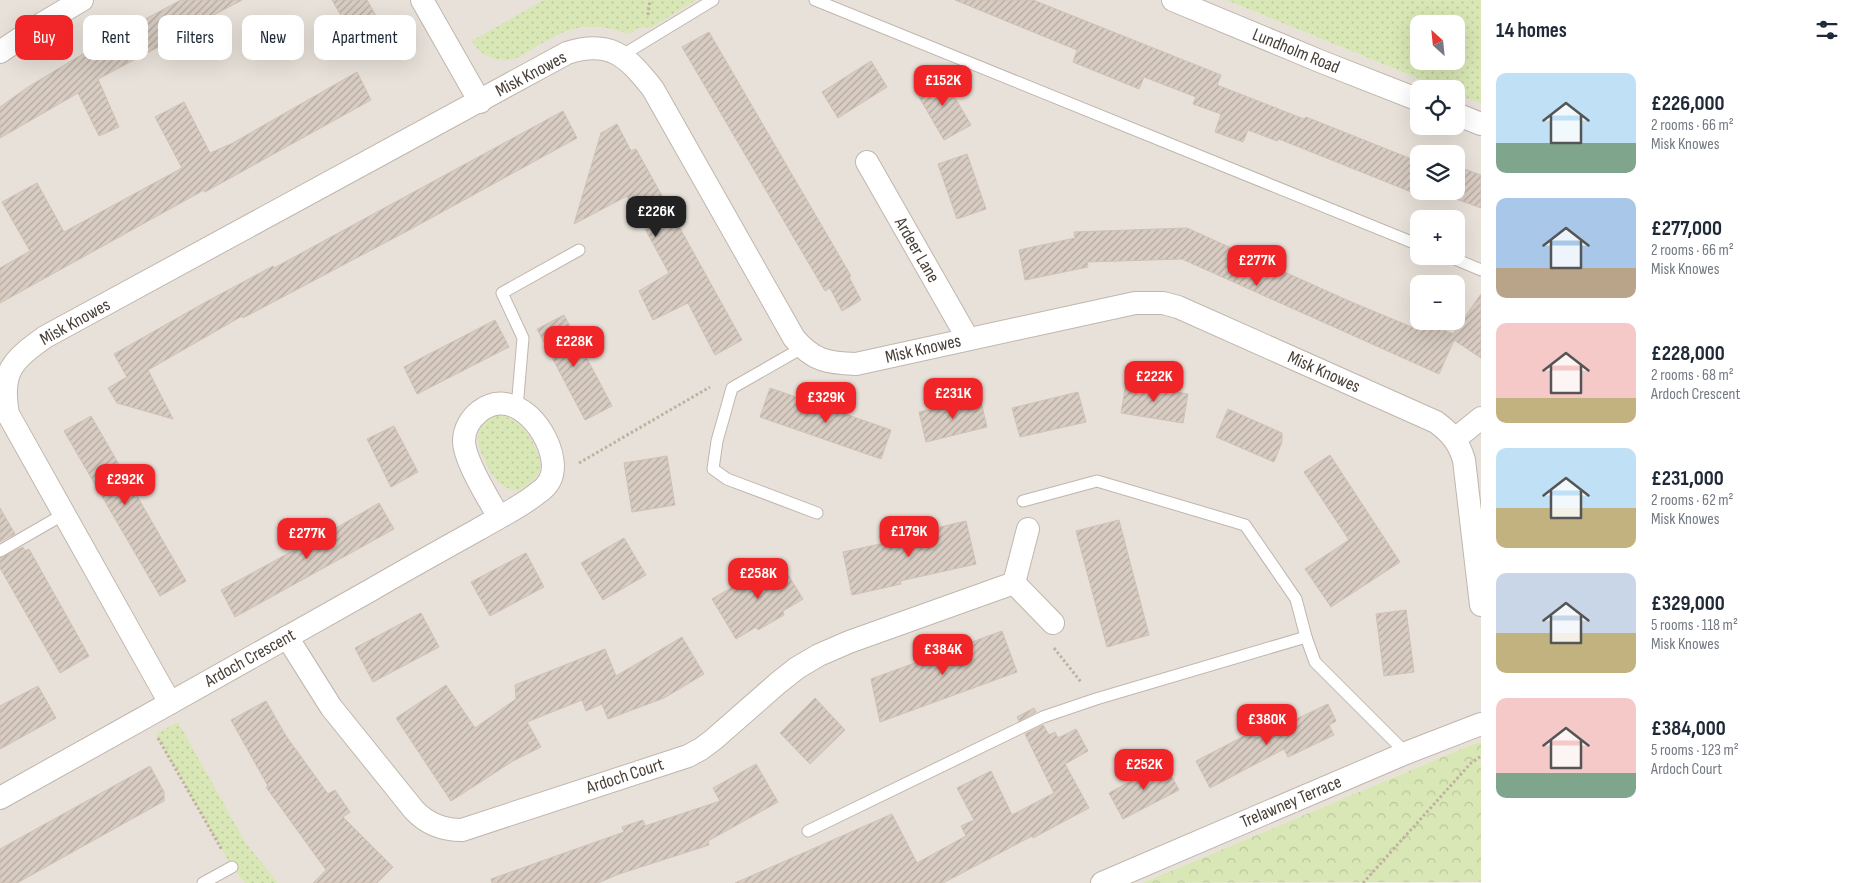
<!DOCTYPE html>
<html lang="en">
<head>
<meta charset="utf-8">
<style>
  body { margin:0; font-family:"Sofia Sans Condensed",sans-serif; background:#f6f6f7; color:#1f2937; height:100vh; display:flex; flex-direction:column; font-size:19px; white-space:nowrap }
  * { box-sizing:border-box; margin:0 }
  p { font-size:16px; color:#747a83 }
  .icon { flex:none; width:28px; height:28px; fill:none; stroke:currentColor; stroke-width:2; stroke-linecap:round; stroke-linejoin:round }
  .map { position:relative; flex:1; overflow:hidden }
  .sheet { display:flex; flex-direction:column; background:#fff; width:375px }
  .sheet>* { flex:none }
  .top-card { position:absolute; left:15px; top:15px; width:475px; height:45px; display:flex; gap:10px }
  .needle { width:32px; rotate:333deg }
  .buttons { position:absolute; left:1410px; top:15px; display:grid; gap:10px }
  .buttons a { display:grid; place-items:center; width:55px; height:55px; border-radius:10px; background:#fff; box-shadow:0 5px 20px #0002; font-size:25px }
  .price { position:absolute; translate:-50% -42px; padding:0 11px; border-radius:10px; background:#f12527; color:#fff; font-size:16px; line-height:32px; filter:drop-shadow(0 1px 2px #0008) }
  .price::after { content:''; position:absolute; left:50%; top:30px; width:15px; height:11px; margin-left:-8px; background:inherit; clip-path:polygon(0 0,100% 0,50% 100%) }
  .price.on { background:#222; color:#fff }
  ul { padding:0; list-style:none }
  li { display:flex; align-items:center; gap:15px; height:125px; padding:0 15px }
  li span { display:grid; place-items:center; flex:none; width:140px; height:100px; border-radius:10px; color:#555 }
  li>.icon { margin-inline-start:auto }
  span .icon { width:60px; height:60px; fill:#fffc; stroke-width:1 }
  li b { font-size:21px }
  h2 { display:flex; justify-content:space-between; align-items:center; height:60px; padding:0 15px; font-size:21px }
  .tag { padding:0 18px; border-radius:10px; background:#fff; box-shadow:0 5px 20px #0002; font-size:18px; line-height:45px }
  .tag.on { background:#f12527; color:#fff }
  main { display:flex; flex:1; min-height:0 }
  .map>svg:first-child { display:block }
  .residential { fill:#e8e1d9; fill-rule:evenodd }
  .grass { fill:url(#grass-dots); fill-rule:evenodd }
  .forest { fill:url(#forest-crowns) }
  .building { fill:url(#building-hatch); stroke:#d0c1b4 }
  .lines { fill:none; stroke-linecap:round; stroke-linejoin:round }
  .lane-casing { stroke:#c0b6ad; stroke-width:13 }
  .street-casing { stroke:#c0b6ad; stroke-width:24 }
  .path { stroke:#c1b09f; stroke-width:3; stroke-dasharray:2.5 2.5; stroke-linecap:butt }
  .lane { stroke:#fff; stroke-width:11 }
  .street { stroke:#fff; stroke-width:22 }
  .labels { text-anchor:middle; dominant-baseline:central; stroke-width:5; stroke-linejoin:round; paint-order:stroke }
  .street-label { font-size:18px; fill:#494039; stroke:#fff }
</style>
</head>
<body>
<main>
<div class="map">
<svg width="1481" height="883" viewBox="0 0 1481 883">
  <defs>
    <pattern id="grass-dots" width="8" height="8" patternUnits="userSpaceOnUse" patternTransform="scale(1.25)"><rect width="8" height="8" fill="#d8e7b5"/><path d="M2 2h.1M6 6h.1" fill="none" stroke="#bbc79c" stroke-width="1.8" stroke-linecap="round"/></pattern>
    <pattern id="forest-crowns" width="20" height="18" patternUnits="userSpaceOnUse" patternTransform="scale(1.25)"><rect width="20" height="18" fill="#d8e7b5"/><path d="M2 6a3 3 0 1 1 6 0M12 15a3 3 0 1 1 6 0" fill="none" stroke="#bbc79c"/></pattern>
    <pattern id="building-hatch" width="6" height="6" patternUnits="userSpaceOnUse" patternTransform="scale(1.25)"><rect width="6" height="6" fill="#d9cdc3"/><path d="M-1 1l2-2M0 6l6-6M5 7l2-2" fill="none" stroke="#b2a89f"/></pattern>
  </defs>
  <rect width="100%" height="100%" fill="#f5f0eb"/>
  <!-- residential -->
  <path class="residential" d="M0,0H1226L1444,89H1419V126H1456V94L1481,104V742L1473,744L1142,883H0ZM1419,154H1456V191H1419ZM1419,219H1456V256H1419ZM1419,284H1456V321H1419Z"/>
  <!-- grass -->
  <g class="grass">
    <path d="M544,0H696L652,27L638,28L629,34C577,16 561,33 517,58C499,63 481,58 472,41Z"/>
    <path d="M1226,0H1481V104L1456,94V89H1444ZM1419,24H1456V61H1419Z"/>
    <path d="M500,415C518,419 527,431 535,447C538,454 542,462 540,470C538,474 535,479 531,482C515,499 497,485 489,469C481,452 475,445 480,426L492,416Z"/>
    <path d="M178,722L245,842L278,883H245L232,867L156,734Z"/>
  </g>
  <!-- forest -->
  <path class="forest" d="M1481,742V882L1142,883L1473,744Z"/>
  <!-- building -->
  <g class="building">
    <path d="M181,0H242L208,18L209,20L98,79L119,127L99,136L78,93L0,138V107L28,87L106,40Z"/>
    <path d="M332,0H367L376,16L350,31Z"/>
    <path d="M955,0H1033L1221,75L1217,85L1304,119L1306,117L1419,162V191H1427L1424,197L1279,139L1277,141L1248,130L1243,142L1215,132L1221,114L1193,104L1196,97L1144,77L1139,89L1073,62L1077,50Z"/>
    <path d="M709,32L851,276L849,277L861,300L842,311L830,288L825,291L682,47Z"/>
    <path d="M871,61L887,87L838,118L822,92Z"/>
    <path d="M357,72L371,100L205,192L204,190L0,303V268L30,251L2,202L37,183L64,232L182,168L155,117L184,102L210,153L231,144Z"/>
    <path d="M941,74L971,125L944,140L915,90Z"/>
    <path d="M563,111L577,138L411,229L243,318L242,316L148,370L173,419L117,403L108,388L127,377L114,354L204,303L273,266L274,268Z"/>
    <path d="M617,124L631,151L636,149L742,340L715,355L688,303L653,320L639,291L669,273L627,196L574,224L601,133Z"/>
    <path d="M967,154L986,209L957,219L938,164Z"/>
    <path d="M1456,166L1481,175V208L1456,199Z"/>
    <path d="M1187,228L1349,301L1414,328L1418,319L1419,321H1423L1453,334L1481,294V358L1454,340L1439,374L1182,259L1087,262L1088,267L1025,280L1019,250L1075,238L1074,232Z"/>
    <path d="M564,315L612,406L585,420L537,329Z"/>
    <path d="M495,320L509,347L417,394L404,367Z"/>
    <path d="M1126,383L1188,394L1183,423L1121,413Z"/>
    <path d="M770,388L891,430L881,459L760,417Z"/>
    <path d="M1078,392L1086,422L1020,437L1012,408Z"/>
    <path d="M980,398L987,427L926,442L919,412Z"/>
    <path d="M1228,409L1282,433V442L1274,462L1216,437Z"/>
    <path d="M91,416L186,581L160,596L64,431Z"/>
    <path d="M394,426L418,472L391,487L367,439Z"/>
    <path d="M1330,455L1400,562L1331,607L1305,569L1349,540L1304,472Z"/>
    <path d="M667,456L675,505L632,512L624,463Z"/>
    <path d="M379,503L394,529L235,617L221,590L311,541L312,542Z"/>
    <path d="M0,508L15,534L0,542Z"/>
    <path d="M1119,520L1149,635L1107,647L1076,531Z"/>
    <path d="M966,521L976,564L900,581L901,584L852,595L843,552L903,539L902,536Z"/>
    <path d="M624,538L646,575L603,600L581,563Z"/>
    <path d="M23,547L25,551L29,549L89,656L60,673L0,568V558Z"/>
    <path d="M526,553L544,587L490,616L471,582Z"/>
    <path d="M779,560L803,599L783,611L784,615L758,630L756,627L736,639L712,599Z"/>
    <path d="M1406,610L1414,672L1384,676L1376,614Z"/>
    <path d="M421,613L439,647L373,682L355,648Z"/>
    <path d="M1002,631L1017,672L880,722L871,679Z"/>
    <path d="M682,637L704,674L664,698L608,719L602,704L586,711L582,700L527,722L541,747L513,761L451,801L396,718L446,685L475,728L516,699L515,685L605,649L616,676Z"/>
    <path d="M38,686L56,718L0,749V706Z"/>
    <path d="M815,698L845,730L810,764L780,733Z"/>
    <path d="M266,701L286,736L328,794L335,790L350,812L343,817L393,867L377,883H313L326,870L266,787L268,786L231,720Z"/>
    <path d="M1328,704L1336,721L1329,725L1334,735L1288,757L1284,749L1210,788L1196,761L1252,732L1256,738Z"/>
    <path d="M1034,708L1036,712L1019,721L1017,717Z"/>
    <path d="M1043,725L1049,735L1055,732L1058,738L1076,729L1088,751L1065,764L1089,808L1059,824L1033,838L1032,836L943,883H735L892,814L917,863L966,836L961,826L974,820L957,788L991,771L1012,815L1054,793L1025,734Z"/>
    <path d="M1164,763L1179,790L1123,819L1109,793Z"/>
    <path d="M756,764L778,802L708,841L709,845L619,874L598,883H492L491,879L624,832L622,827L643,820L645,826L720,801L713,788Z"/>
    <path d="M150,766L164,792V801L17,883H0V849Z"/>
  </g>
  <g class="lines">
    <defs>
      <g id="lane">
        <path d="M815,0L1419,245"/>
        <path d="M621,56L713,0"/>
        <path d="M1448,256L1481,270"/>
        <path d="M802,348L732,388L717,441L713,469L727,479L817,513"/>
        <path d="M517,408L523,338L502,293L579,250"/>
        <path d="M1023,501L1097,481L1245,525L1296,599L1306,637L1315,662L1406,753"/>
        <path d="M0,551L64,514"/>
        <path d="M808,831L1043,717L1096,699L1306,637"/>
        <path d="M203,883L232,867"/>
      </g>
      <g id="street">
        <path d="M422,0L480,102"/>
        <path d="M1173,0L1322,62L1419,100"/>
        <path d="M0,52L43,23L82,0"/>
        <path d="M1456,114L1481,124"/>
        <path d="M867,162L968,339"/>
        <path d="M1455,439L1481,418"/>
        <path d="M1014,583L1053,623"/>
        <path d="M287,637L331,707L414,810C427,824 443,830 462,830L688,756L701,749L713,740L778,683L797,668L819,655L849,642L1014,583L1028,529"/>
        <path d="M170,703L8,414C0,371 13,360 45,337L567,53C610,39 627,56 653,89L794,338C813,361 828,363 856,364L1135,303H1163L1178,307L1436,422C1451,433 1459,443 1464,460L1481,605"/>
        <path d="M0,798C124,729 247,660 371,590C407,569 443,549 479,529C499,517 521,507 539,492C548,486 553,477 553,466C552,433 515,385 480,411C471,418 464,429 464,441C464,460 489,500 499,517"/>
        <path d="M1102,883L1406,753L1481,724"/>
      </g>
    </defs>
    <!-- lane casing -->
    <use href="#lane" class="lane-casing"/>
    <!-- street casing -->
    <use href="#street" class="street-casing"/>
    <!-- path -->
    <g class="path">
      <path d="M648,15L650,0"/>
      <path d="M579,463L710,387"/>
      <path d="M1054,648L1081,682"/>
      <path d="M158,738L222,850"/>
      <path d="M1363,883L1471,763L1481,756"/>
    </g>
    <!-- lane -->
    <use href="#lane" class="lane"/>
    <!-- street -->
    <use href="#street" class="street"/>
  </g>
  <g class="labels">
    <!-- street labels -->
    <g class="street-label">
      <text transform="translate(1296 51) rotate(22)">Lundholm Road</text>
      <text transform="translate(531 74) rotate(-28)">Misk Knowes</text>
      <text transform="translate(917 250) rotate(60)">Ardeer Lane</text>
      <text transform="translate(75 322) rotate(-29)">Misk Knowes</text>
      <text transform="translate(923 349) rotate(-13)">Misk Knowes</text>
      <text transform="translate(1324 372) rotate(24)">Misk Knowes</text>
      <text transform="translate(250 658) rotate(-29)">Ardoch Crescent</text>
      <text transform="translate(625 776) rotate(-18)">Ardoch Court</text>
      <text transform="translate(1291 802) rotate(-23)">Trelawney Terrace</text>
    </g>
  </g>
</svg>
<div class="buttons">
<a><svg class="needle" viewBox="-14 -14 28 28"><path d="M0-13l5 13h-10z" fill="#e53935"/><path d="M0 13l5-13h-10z" fill="#747a83"/></svg></a>
<a><svg class="icon" aria-label="locate" viewBox="0 0 24 24"><circle cx="12" cy="12" r="6"/><path d="M12 2v4M12 18v4M2 12h4M18 12h4"/></svg></a>
<a><svg class="icon" aria-label="layers" viewBox="0 0 24 24"><path d="M12 4l9 5-9 5-9-5zM3 14l9 5 9-5"/></svg></a>
<a>+</a>
<a>−</a>
</div>
<b class="price" style="left:943px;top:107px">£152K</b>
<b class="price on" style="left:656px;top:238px">£226K</b>
<b class="price" style="left:1257px;top:287px">£277K</b>
<b class="price" style="left:574px;top:368px">£228K</b>
<b class="price" style="left:1154px;top:403px">£222K</b>
<b class="price" style="left:953px;top:420px">£231K</b>
<b class="price" style="left:826px;top:424px">£329K</b>
<b class="price" style="left:125px;top:506px">£292K</b>
<b class="price" style="left:909px;top:558px">£179K</b>
<b class="price" style="left:307px;top:560px">£277K</b>
<b class="price" style="left:758px;top:600px">£258K</b>
<b class="price" style="left:943px;top:676px">£384K</b>
<b class="price" style="left:1267px;top:746px">£380K</b>
<b class="price" style="left:1144px;top:791px">£252K</b>
<div class="top-card">
<a class="tag on">Buy</a>
<a class="tag">Rent</a>
<a class="tag">Filters</a>
<a class="tag">New</a>
<a class="tag">Apartment</a>
</div>
</div>
<section class="sheet">
<h2>14 homes<svg class="icon" aria-label="filters" viewBox="0 0 24 24"><path d="M4 7h16M4 17h16"/><circle cx="9" cy="7" r="2"/><circle cx="15" cy="17" r="2"/></svg></h2>
<ul>
<li><span style="background:linear-gradient(#bfe0f5 70%,#7fa58c 0)"><svg class="icon" aria-label="home" viewBox="0 0 24 24"><path d="M3 11l9-7 9 7M6 9v11h12V9"/></svg></span><div><b>£226,000</b><p>2 rooms · 66 m²</p><p>Misk Knowes</p></div></li>
<li><span style="background:linear-gradient(#a9c7e8 70%,#b9a48a 0)"><svg class="icon" aria-label="home" viewBox="0 0 24 24"><path d="M3 11l9-7 9 7M6 9v11h12V9"/></svg></span><div><b>£277,000</b><p>2 rooms · 66 m²</p><p>Misk Knowes</p></div></li>
<li><span style="background:linear-gradient(#f6c9c9 75%,#c2b280 0)"><svg class="icon" aria-label="home" viewBox="0 0 24 24"><path d="M3 11l9-7 9 7M6 9v11h12V9"/></svg></span><div><b>£228,000</b><p>2 rooms · 68 m²</p><p>Ardoch Crescent</p></div></li>
<li><span style="background:linear-gradient(#bfe0f5 60%,#c2b280 0)"><svg class="icon" aria-label="home" viewBox="0 0 24 24"><path d="M3 11l9-7 9 7M6 9v11h12V9"/></svg></span><div><b>£231,000</b><p>2 rooms · 62 m²</p><p>Misk Knowes</p></div></li>
<li><span style="background:linear-gradient(#c9d6e8 60%,#c2b280 0)"><svg class="icon" aria-label="home" viewBox="0 0 24 24"><path d="M3 11l9-7 9 7M6 9v11h12V9"/></svg></span><div><b>£329,000</b><p>5 rooms · 118 m²</p><p>Misk Knowes</p></div></li>
<li><span style="background:linear-gradient(#f6c9c9 75%,#7fa58c 0)"><svg class="icon" aria-label="home" viewBox="0 0 24 24"><path d="M3 11l9-7 9 7M6 9v11h12V9"/></svg></span><div><b>£384,000</b><p>5 rooms · 123 m²</p><p>Ardoch Court</p></div></li>
</ul>
</section>
</main>
</body>
</html>
